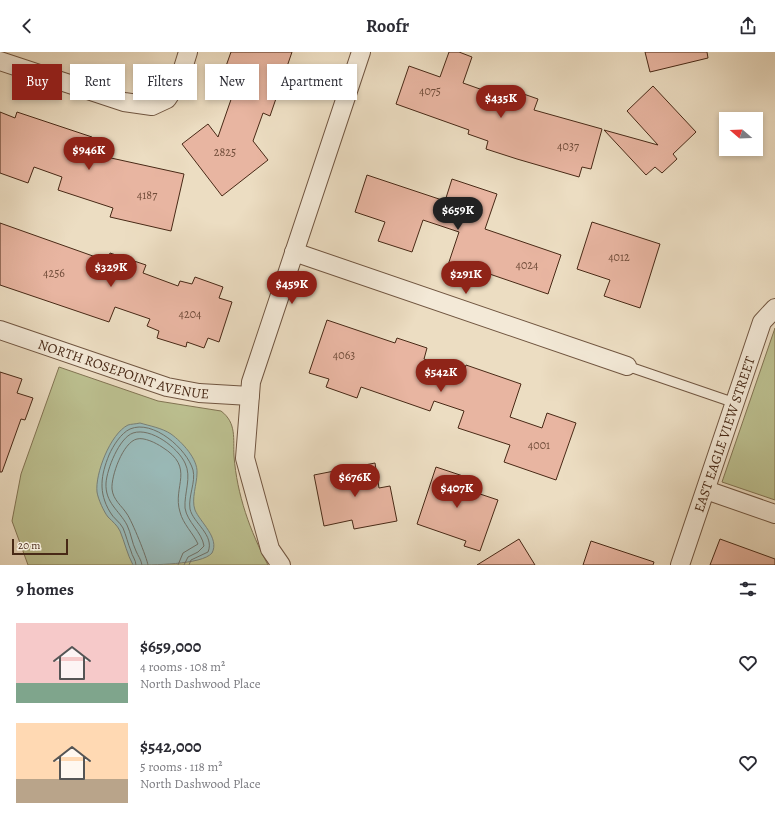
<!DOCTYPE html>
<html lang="en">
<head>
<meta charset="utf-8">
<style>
  body { margin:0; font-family:Alegreya,serif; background:#f7f7f7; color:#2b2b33; height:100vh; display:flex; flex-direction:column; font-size:15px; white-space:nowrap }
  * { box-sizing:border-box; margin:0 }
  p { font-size:13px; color:#7c7c81 }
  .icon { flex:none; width:22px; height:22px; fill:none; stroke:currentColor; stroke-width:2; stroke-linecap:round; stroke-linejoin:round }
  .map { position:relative; height:513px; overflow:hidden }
  .details { display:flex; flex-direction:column; background:#fff; flex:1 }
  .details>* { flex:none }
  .guide { position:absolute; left:12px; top:12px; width:400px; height:36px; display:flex; gap:8px }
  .needle { width:26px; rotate:289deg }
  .tools { position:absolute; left:719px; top:60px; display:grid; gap:8px }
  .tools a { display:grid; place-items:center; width:44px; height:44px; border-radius:0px; background:#fff; box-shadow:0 2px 6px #0003; font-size:20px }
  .scale { position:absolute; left:12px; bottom:10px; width:56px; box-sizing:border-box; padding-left:4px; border:2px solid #482916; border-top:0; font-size:11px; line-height:14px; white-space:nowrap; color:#482916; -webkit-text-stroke:3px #f3e9d7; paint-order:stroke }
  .price { position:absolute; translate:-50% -34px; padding:0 9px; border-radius:14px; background:#8f2418; color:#fff; font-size:13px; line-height:26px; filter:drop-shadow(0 1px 2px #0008) }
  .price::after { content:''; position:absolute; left:50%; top:24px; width:12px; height:9px; margin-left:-6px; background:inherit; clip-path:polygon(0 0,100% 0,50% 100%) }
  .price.active { background:#222; color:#fff }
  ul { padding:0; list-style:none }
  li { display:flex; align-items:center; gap:12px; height:100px; padding:0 16px }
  li span { display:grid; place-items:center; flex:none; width:112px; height:80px; border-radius:0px; color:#555 }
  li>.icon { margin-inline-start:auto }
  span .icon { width:48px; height:48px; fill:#fffc; stroke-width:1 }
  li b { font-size:17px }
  h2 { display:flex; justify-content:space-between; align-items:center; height:48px; padding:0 16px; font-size:17px }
  .pill { padding:0 14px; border-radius:0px; background:#fff; box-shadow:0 2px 6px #0003; font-size:14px; line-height:36px }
  .pill.active { background:#8f2418; color:#fff }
  header { display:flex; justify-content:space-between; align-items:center; height:52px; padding:0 16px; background:#fff; font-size:18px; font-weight:700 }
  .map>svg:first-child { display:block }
  .green { fill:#bcc090; stroke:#827453 }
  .water { fill:#9abbba; stroke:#798178 }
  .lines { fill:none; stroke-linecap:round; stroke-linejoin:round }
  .shore { stroke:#717268; stroke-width:1 }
  .building { fill:#e8b5a1; stroke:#482916 }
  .lane-casing { stroke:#715641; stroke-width:11 }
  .street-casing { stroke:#715641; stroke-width:20 }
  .lane { stroke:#f3e9d7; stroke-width:9 }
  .street { stroke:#f3e9d7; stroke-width:18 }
  .labels { text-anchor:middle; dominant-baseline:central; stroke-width:3; stroke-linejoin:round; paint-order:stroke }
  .number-label { font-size:12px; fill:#704c39 }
  .street-label { font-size:14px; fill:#482916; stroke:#f3e9d7 }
</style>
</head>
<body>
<header><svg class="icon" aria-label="back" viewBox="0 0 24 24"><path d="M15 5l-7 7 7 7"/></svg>Roofr<svg class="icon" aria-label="share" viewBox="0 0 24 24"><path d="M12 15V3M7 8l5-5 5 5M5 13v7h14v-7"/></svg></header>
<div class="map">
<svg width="775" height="513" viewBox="0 0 775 513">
  <rect width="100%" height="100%" fill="#ecddc2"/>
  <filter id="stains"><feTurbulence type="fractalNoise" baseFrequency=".005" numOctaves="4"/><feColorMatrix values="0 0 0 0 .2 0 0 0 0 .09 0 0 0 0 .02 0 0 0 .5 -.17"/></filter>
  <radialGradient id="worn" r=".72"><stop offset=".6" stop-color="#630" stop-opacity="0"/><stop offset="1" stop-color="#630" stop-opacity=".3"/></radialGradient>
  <!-- green -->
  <g class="green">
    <path d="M775,276V448L722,430Z"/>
    <path d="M59,315L158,349L221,359C237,371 233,387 234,404C237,443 250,479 268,513H28L12,469L21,422Z"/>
  </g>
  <!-- water -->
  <path class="water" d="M140,371C150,374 162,376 171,382C182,390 198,407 197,421C197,432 191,447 195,458C200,470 220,486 212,501C202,513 151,513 133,513C127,502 125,491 120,479C117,473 113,470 108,465C104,460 98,447 97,440C95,422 110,382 128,373C131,372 136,372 140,371Z"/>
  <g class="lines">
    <!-- shore -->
    <g class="shore">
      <path d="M136,513C136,508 132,504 131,499C128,492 126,483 123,476C120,470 113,466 110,460C98,440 101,423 109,403C113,394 121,381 130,377C153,367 187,397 193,418C196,430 188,444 190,457C193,471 215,483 208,500L191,508L189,513"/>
      <path d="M142,513C141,507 138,504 136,499C132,491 131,481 127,473C119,458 105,451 106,431C107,417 119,386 133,381C151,375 178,396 185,411C192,425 184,441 185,456C187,470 202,480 204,494L198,500L188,505L184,513"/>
      <path d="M148,513C147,506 132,469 127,462C122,454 113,448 112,437C111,424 123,390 137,387C144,385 156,391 162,395C196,416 172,434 180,460C183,472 193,481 198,492L183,501L178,513"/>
    </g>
  </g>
  <!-- building -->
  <g class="building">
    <path d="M231,0H292L270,64L263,61L253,89L268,108L222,144L182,92L208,72L218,85L235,36L220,31Z"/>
    <path d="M449,0H459L472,5L463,31L511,48L515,39L538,47L534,58L602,77L591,117L582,115L579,125L517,107L486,97L488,89L468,82L469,78L396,52L409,14L440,25Z"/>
    <path d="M645,0H707L708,6L650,20Z"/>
    <path d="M653,34L696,80L673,102L677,107L662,121L655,115L646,123L604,78L658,93L627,59Z"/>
    <path d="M0,60L15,66L17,60L92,85L89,95L112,102L111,106L184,122L171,179L110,165L113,156L58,138L62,125L34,115L28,131L0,121Z"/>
    <path d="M367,123L445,149L452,127L497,142L485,177L561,203L548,242L472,216L470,223L447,216L459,180L423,168L412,200L378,189L385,170L355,160Z"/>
    <path d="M592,170L660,192L640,256L604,244L610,228L577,217Z"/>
    <path d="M0,171L107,209L110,201L146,213L143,221L178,234L180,229L192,232L195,225L223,235L219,246L232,250L219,290L208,286L204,296L187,290L186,295L157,286L159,279L147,274L150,267L115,255L109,270L0,233Z"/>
    <path d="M327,268L395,291L397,286L427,296L424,307L463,321L466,313L521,332L510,365L542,376L547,361L576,371L556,428L504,410L510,393L458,376L464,359L434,349L430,359L361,335L357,346L326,335L329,327L309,321Z"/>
    <path d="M0,320L22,327L17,341L33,346L25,368L21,367L2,420H0Z"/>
    <path d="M375,411L379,436L390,434L397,469L354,477L352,468L324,474L314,423Z"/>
    <path d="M436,415L472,427L468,438L498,448L480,499L464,494L466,489L417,472Z"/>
    <path d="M519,487L535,513H477Z"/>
    <path d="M720,487L775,507V513H710Z"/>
    <path d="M591,489L654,510L653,513H583Z"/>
  </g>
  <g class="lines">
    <defs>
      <path id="lane" d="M627,314L735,351"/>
      <g id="street">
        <path d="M0,9L124,50L152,54L167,47L179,29L188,0"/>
        <path d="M294,200L627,314"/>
        <path id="s1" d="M0,278L167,335L199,341L250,344"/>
        <path d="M706,438L775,462"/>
        <path d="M281,513L270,497L245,406L251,330L361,0"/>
        <path id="s2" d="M680,513L762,270L775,256"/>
      </g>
    </defs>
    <!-- lane casing -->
    <use href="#lane" class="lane-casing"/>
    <!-- street casing -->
    <use href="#street" class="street-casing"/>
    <!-- lane -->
    <use href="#lane" class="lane"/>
    <!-- street -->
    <use href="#street" class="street"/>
  </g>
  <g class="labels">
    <!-- number labels -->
    <g class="number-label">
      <text x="430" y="39">4075</text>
      <text x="568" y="94">4037</text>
      <text x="225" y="100">2825</text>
      <text x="147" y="143">4187</text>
      <text x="619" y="205">4012</text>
      <text x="527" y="213">4024</text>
      <text x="54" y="221">4256</text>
      <text x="190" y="262">4204</text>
      <text x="344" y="303">4063</text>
      <text x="539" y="393">4001</text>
    </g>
    <!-- street labels -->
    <g class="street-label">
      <text stroke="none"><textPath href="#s1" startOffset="130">NORTH ROSEPOINT AVENUE</textPath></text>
      <text stroke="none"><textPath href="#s2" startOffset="138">EAST EAGLE VIEW STREET</textPath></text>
    </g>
  </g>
  <rect width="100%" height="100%" filter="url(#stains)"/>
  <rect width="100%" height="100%" fill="url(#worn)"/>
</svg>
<div class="tools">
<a><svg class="needle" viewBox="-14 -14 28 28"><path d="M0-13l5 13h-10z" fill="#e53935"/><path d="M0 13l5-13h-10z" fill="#7c7c81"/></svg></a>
</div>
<div class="scale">20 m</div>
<b class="price" style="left:501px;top:67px">$435K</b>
<b class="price" style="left:89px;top:119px">$946K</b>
<b class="price active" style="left:458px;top:179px">$659K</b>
<b class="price" style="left:111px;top:236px">$329K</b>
<b class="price" style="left:466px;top:243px">$291K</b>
<b class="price" style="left:292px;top:253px">$459K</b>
<b class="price" style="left:441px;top:341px">$542K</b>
<b class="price" style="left:355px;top:446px">$676K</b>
<b class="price" style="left:457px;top:457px">$407K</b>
<div class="guide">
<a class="pill active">Buy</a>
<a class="pill">Rent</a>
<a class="pill">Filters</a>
<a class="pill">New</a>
<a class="pill">Apartment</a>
</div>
</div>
<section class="details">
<h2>9 homes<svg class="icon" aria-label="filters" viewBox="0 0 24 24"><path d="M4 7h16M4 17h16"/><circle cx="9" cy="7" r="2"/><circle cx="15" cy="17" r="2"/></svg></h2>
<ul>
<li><span style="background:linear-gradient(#f6c9c9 75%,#7fa58c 0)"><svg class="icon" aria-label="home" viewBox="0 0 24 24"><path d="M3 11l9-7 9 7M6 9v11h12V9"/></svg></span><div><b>$659,000</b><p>4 rooms · 108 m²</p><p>North Dashwood Place</p></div><svg class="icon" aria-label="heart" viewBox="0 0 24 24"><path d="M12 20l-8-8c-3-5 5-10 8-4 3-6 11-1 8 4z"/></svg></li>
<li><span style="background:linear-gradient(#ffd9b3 70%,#b9a48a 0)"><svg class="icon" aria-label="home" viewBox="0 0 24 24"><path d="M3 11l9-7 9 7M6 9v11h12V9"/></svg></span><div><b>$542,000</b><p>5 rooms · 118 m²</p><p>North Dashwood Place</p></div><svg class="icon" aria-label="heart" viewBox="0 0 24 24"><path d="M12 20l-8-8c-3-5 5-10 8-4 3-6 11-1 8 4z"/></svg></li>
</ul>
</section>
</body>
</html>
